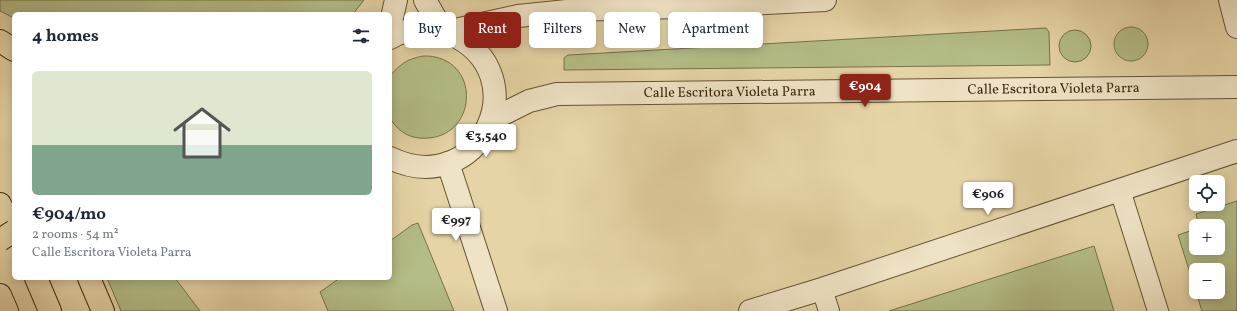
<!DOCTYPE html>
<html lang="en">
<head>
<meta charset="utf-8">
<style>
  body { margin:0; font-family:Vollkorn,serif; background:#f2f2f3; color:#1f2937; height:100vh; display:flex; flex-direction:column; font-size:15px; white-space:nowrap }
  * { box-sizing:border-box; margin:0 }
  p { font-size:13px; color:#747a83 }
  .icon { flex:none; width:22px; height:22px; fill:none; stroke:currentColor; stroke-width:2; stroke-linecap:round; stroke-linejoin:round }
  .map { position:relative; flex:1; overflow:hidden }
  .drawer { position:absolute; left:12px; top:12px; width:380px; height:268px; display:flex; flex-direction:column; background:#fff; border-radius:6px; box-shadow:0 2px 10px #0003 }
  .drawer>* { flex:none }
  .hud { position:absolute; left:404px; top:12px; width:380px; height:36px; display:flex; gap:8px }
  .tools { position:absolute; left:1189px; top:175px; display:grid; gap:8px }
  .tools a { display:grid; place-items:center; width:36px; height:36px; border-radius:6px; background:#fff; box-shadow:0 2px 10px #0003; font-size:20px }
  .price { position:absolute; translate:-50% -34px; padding:0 9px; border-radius:4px; background:#fff; color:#222; font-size:13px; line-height:26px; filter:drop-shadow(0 1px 2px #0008) }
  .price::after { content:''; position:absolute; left:50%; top:24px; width:12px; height:9px; margin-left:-6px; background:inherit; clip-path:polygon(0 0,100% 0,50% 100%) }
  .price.current { background:#8f2418; color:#fff }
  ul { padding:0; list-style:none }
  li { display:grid; align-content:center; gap:8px; height:212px; padding:0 20px }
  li+li { border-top:1px solid #e0e1e3 }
  li span { display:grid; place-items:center; height:124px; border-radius:6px; color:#555 }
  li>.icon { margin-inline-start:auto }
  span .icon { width:72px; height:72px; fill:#fffc; stroke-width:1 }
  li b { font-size:17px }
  h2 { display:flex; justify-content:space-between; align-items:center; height:48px; padding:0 20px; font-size:17px }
  .chip { padding:0 14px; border-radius:6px; background:#fff; box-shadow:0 2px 10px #0003; font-size:14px; line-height:36px }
  .chip.current { background:#8f2418; color:#fff }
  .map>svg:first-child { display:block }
  .green { fill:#b4bd87; stroke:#78724a; fill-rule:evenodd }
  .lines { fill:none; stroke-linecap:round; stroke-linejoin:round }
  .pedestrian-casing { stroke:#665333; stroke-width:22 }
  .minor-casing { stroke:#665333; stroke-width:24 }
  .tertiary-casing { stroke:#665333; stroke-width:24 }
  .primary-casing { stroke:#3b280d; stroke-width:24 }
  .trunk-casing { stroke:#3b280d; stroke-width:24 }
  .pedestrian { stroke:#efe3c5; stroke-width:20 }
  .minor { stroke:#efe3c5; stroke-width:22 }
  .tertiary { stroke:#efe3c5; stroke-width:22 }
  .primary { stroke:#e6d4a6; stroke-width:22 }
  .trunk { stroke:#e6d4a6; stroke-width:22 }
  .primary-bridge-casing { stroke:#3b280d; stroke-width:24; stroke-linecap:butt }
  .primary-bridge { stroke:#e6d4a6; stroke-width:22 }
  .labels { text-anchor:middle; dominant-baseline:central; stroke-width:3; stroke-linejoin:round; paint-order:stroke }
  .street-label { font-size:14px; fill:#3b280d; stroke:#efe3c5 }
</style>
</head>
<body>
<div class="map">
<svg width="1237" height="311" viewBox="0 0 1237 311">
  <rect width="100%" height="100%" fill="#e6d4a6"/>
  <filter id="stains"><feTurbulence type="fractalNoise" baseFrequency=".005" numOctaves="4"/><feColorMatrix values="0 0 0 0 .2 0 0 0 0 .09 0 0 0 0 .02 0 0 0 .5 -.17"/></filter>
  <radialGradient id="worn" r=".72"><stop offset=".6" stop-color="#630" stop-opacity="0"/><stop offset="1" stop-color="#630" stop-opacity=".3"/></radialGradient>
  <!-- green -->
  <g class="green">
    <path d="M0,0H364L353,14H14V18L0,11Z"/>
    <circle cx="1131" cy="44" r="17"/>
    <path d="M1046,28L1049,32L1050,65L564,70V58L568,55Z"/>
    <circle cx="1075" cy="46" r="16"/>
    <path d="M423,56C427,56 432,56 435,57C483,67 475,143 419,138C407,137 396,129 390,118L391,75C401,63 408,59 423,56Z"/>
    <path d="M1237,201V311H1202L1178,235L1196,229V248H1218V226H1199L1196,214ZM1196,270H1218V292H1196Z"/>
    <path d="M418,223L454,311H328L320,292L340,278H390V241L412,225Z"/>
    <path d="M1094,246L1114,311H889Z"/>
    <path d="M107,278H175L200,311H121Z"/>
  </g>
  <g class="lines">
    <defs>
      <g id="pedestrian">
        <path d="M1120,190L1158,311"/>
        <path d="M822,289L829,311"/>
      </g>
      <g id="minor">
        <path d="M1230,0L1237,27"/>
        <path d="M446,32L518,16L576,10L712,6L825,0"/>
        <path id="s1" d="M491,120L529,101L557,94L1237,87"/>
        <path d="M750,311L822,289L1237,151"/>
      </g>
      <g id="tertiary">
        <path d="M425,0L442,30"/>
        <path d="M390,26L396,0"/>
        <path d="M390,38C408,27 432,25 451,34C540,75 479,201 390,158"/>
        <path d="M448,163L496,311"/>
      </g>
      <path id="primary" d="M0,41L14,50"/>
      <g id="trunk">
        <path d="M0,204L14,232"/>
        <path d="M36,278L50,311"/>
        <path d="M89,278L103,311"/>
        <path d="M0,295L7,311"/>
      </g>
    </defs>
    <!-- pedestrian casing -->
    <use href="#pedestrian" class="pedestrian-casing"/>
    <!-- minor casing -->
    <use href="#minor" class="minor-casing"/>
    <!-- tertiary casing -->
    <use href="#tertiary" class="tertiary-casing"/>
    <!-- primary casing -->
    <use href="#primary" class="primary-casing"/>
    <!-- trunk casing -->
    <use href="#trunk" class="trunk-casing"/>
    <!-- pedestrian -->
    <use href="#pedestrian" class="pedestrian"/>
    <!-- minor -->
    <use href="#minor" class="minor"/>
    <!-- tertiary -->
    <use href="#tertiary" class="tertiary"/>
    <!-- primary -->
    <use href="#primary" class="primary"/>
    <!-- trunk -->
    <use href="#trunk" class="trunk"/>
    <defs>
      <path id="primary-bridge" d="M0,240L14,231"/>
    </defs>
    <!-- primary-bridge casing -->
    <use href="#primary-bridge" class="primary-bridge-casing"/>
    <!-- primary-bridge -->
    <use href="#primary-bridge" class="primary-bridge"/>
  </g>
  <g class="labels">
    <!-- street labels -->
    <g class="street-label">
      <text stroke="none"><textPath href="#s1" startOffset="568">Calle Escritora Violeta Parra</textPath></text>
      <text stroke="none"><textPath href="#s1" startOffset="244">Calle Escritora Violeta Parra</textPath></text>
    </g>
  </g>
  <rect width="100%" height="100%" filter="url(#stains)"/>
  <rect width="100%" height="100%" fill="url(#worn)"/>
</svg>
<div class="tools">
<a><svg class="icon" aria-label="locate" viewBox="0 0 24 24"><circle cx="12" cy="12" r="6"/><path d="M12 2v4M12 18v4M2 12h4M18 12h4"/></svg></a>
<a>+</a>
<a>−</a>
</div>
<b class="price current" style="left:865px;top:108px">€904</b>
<b class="price" style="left:486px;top:158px">€3,540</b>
<b class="price" style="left:988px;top:216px">€906</b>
<b class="price" style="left:456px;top:242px">€997</b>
<div class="hud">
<a class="chip">Buy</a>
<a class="chip current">Rent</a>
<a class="chip">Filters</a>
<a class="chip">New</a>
<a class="chip">Apartment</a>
</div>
<section class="drawer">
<h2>4 homes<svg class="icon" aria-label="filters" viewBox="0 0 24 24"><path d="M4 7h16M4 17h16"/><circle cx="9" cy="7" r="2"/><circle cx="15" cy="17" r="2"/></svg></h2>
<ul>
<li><span style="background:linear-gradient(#dfe7d0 60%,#7fa58c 0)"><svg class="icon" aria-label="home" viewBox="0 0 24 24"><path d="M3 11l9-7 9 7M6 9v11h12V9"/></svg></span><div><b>€904/mo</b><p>2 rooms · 54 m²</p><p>Calle Escritora Violeta Parra</p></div></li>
</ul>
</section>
</div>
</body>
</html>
